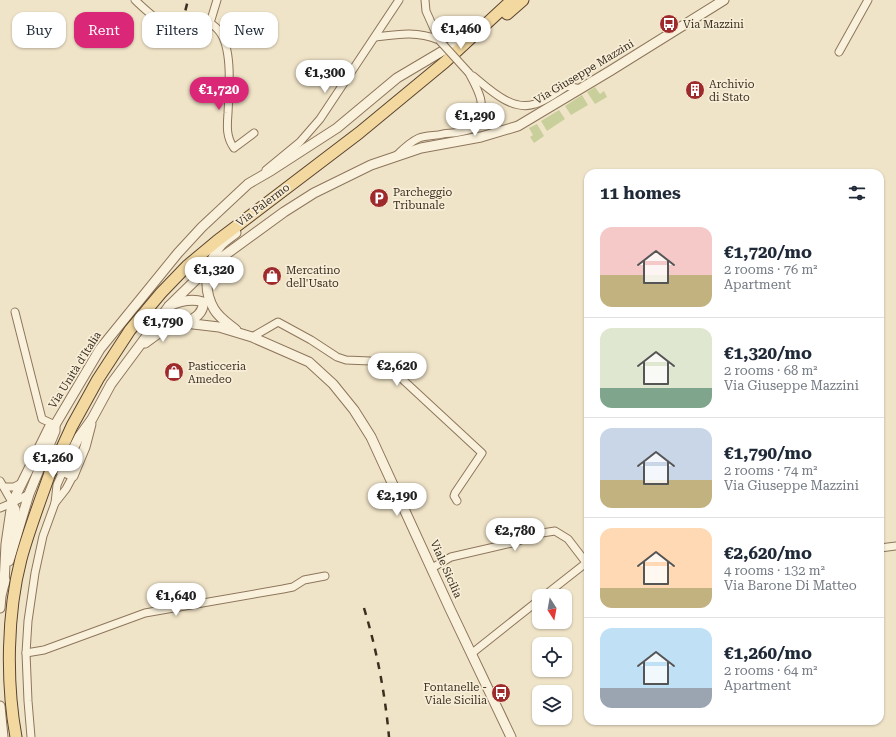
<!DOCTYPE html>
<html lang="en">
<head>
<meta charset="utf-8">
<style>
  body { margin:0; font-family:"Roboto Serif",serif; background:#f6f6f7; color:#1f2937; height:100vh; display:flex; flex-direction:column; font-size:15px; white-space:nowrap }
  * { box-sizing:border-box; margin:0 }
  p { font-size:13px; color:#747a83 }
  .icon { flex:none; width:22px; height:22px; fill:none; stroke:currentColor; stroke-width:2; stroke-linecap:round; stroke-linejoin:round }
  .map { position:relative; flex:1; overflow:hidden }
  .side { position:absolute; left:584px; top:169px; width:300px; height:556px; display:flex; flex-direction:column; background:#fff; border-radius:12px; box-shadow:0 1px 3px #0004 }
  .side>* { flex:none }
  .guide { position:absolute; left:12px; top:12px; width:380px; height:36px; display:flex; gap:8px }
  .needle { width:26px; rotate:169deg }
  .controls { position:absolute; left:532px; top:589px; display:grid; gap:8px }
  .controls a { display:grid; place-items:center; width:40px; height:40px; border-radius:8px; background:#fff; box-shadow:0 1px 3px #0004; font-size:20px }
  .price { position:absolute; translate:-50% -34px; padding:0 9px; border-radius:14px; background:#fff; color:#222; font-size:13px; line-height:26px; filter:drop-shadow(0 1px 2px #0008) }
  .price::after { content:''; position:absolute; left:50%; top:24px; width:12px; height:9px; margin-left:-6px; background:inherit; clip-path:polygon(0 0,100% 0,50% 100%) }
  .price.selected { background:#db2777; color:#fff }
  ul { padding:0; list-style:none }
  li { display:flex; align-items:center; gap:12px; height:100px; padding:0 16px }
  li+li { border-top:1px solid #e0e1e3 }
  li span { display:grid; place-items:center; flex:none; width:112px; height:80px; border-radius:12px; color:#555 }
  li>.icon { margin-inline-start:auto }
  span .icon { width:48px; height:48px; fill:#fffc; stroke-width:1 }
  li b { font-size:17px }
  h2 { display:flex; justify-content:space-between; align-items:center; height:48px; padding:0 16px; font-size:17px }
  .chip { padding:0 14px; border-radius:12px; background:#fff; box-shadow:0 1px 3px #0004; font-size:14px; line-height:36px }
  .chip.selected { background:#db2777; color:#fff }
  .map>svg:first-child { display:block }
  .green { fill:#c9cf9b }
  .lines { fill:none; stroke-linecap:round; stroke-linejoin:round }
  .minor-casing { stroke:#8d765c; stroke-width:9 }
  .tertiary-casing { stroke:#8d765c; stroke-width:11 }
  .primary-casing { stroke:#5b4430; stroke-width:13 }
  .minor { stroke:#faf1dc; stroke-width:7 }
  .tertiary { stroke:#faf1dc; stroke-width:9 }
  .primary { stroke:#f3d9a0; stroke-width:11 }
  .rail { stroke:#3d2e20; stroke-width:2.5; stroke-dasharray:7 7; stroke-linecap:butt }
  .minor-bridge-casing { stroke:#8d765c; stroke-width:9; stroke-linecap:butt }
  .primary-bridge-casing { stroke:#5b4430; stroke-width:13; stroke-linecap:butt }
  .minor-bridge { stroke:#faf1dc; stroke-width:7 }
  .primary-bridge { stroke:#f3d9a0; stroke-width:11 }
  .labels { text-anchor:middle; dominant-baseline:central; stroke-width:3.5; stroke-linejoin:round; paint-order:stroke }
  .poi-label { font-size:11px; fill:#3d2e20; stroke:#f7eed8; text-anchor:start }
  .street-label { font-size:11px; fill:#3d2e20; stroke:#f7eed8 }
</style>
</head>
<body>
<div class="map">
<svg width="896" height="737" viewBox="0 0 896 737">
  <rect width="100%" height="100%" fill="#f0e4c8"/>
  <!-- green -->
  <g class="green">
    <path d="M595,87L600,94L604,91L607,97L595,104L587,92Z"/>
    <path d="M582,95L588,105L571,115L565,106Z"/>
    <path d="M559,110L565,119L547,131L541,121Z"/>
    <path d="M537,124L544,136L534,143L530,137L533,135L529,128Z"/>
  </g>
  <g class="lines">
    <defs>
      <g id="minor">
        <path d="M135,0C155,19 182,46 210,23L217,0"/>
        <path d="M425,0L426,11L439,40"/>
        <path d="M210,23C213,25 217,28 219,31C233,48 229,91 228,113C227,126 226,137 234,148L254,133"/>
        <path d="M376,37C399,34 417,31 439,40"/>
        <path d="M839,52L868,0"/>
        <path d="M473,76C489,89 512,112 535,104C546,101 557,92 567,86L580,89"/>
        <path d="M397,155C403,149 410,142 419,138C426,135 436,136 443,134C451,133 460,133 468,130C472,129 475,126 477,122C488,106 477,88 469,73"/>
        <path d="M266,170L300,142L320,119L399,0"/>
        <path d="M15,312L42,419L55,425"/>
        <path d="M252,337L278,322L311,340L337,357L346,360L370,361L388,366L482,453L455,493L454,496L457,501"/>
        <path d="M0,481L16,509L14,535"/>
        <path d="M4,487H14L22,483"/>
        <path d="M55,503L66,489L73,476"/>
        <path d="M0,508L12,503L29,494"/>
        <path d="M880,548L896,546"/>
        <path d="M432,568L451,557L512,543L542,533L555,531L568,539L588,565"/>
        <path d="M544,596L586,563"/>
        <path d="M26,653L44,650L145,613L283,589L293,587L304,580L325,576"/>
        <path d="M471,654L539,600"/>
        <path d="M31,737L28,701L26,653L28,621L35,573L43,536L55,503L57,485L69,457"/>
      </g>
      <g id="tertiary">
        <path d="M236,233C231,237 225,241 221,245C206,263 202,289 214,309C219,318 229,324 236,330"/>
        <path d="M186,323C195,318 204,313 203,302C191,298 180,301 169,306C168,314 169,317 176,322L219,327L252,337L309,362L333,384L354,410L371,437L450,609L511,737"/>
        <path d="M145,343L160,332L183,323"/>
        <path d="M69,457L79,437L92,419L111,384L169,306L210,266L284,212L314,193L371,165L421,148L481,137L518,126L610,71L724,0"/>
        <path d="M47,464L73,476L85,447L91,424"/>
        <path d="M9,561L29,494L55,431V425"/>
        <path d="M4,584L6,544L12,503L49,428L55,425L100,349L178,253L202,227L248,184L272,170L337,128L397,78L451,46L479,24"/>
        <path d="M0,608L1,596L5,580"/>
        <path d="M0,706L3,737"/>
      </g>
      <g id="primary">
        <path d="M507,14L523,0"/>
        <path d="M61,450L72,426L98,379L130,330L161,293L187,266L217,241L359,133L445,62L512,0"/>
        <path d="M16,737C6,682 7,613 21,559C29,530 40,501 50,473"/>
      </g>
    </defs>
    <!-- minor casing -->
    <use href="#minor" class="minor-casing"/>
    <!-- tertiary casing -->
    <use href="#tertiary" class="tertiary-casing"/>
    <!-- primary casing -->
    <use href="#primary" class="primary-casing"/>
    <!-- minor -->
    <use href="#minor" class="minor"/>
    <!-- tertiary -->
    <use href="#tertiary" class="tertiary"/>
    <!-- primary -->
    <use href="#primary" class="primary"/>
    <!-- rail -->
    <g class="rail">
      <path d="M182,24L188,0"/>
      <path d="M364,608C377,651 385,693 389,737"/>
    </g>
    <defs>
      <path id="minor-bridge" d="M439,40L469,73"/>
      <path id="primary-bridge" d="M50,473L61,450"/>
    </defs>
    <!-- minor-bridge casing -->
    <use href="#minor-bridge" class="minor-bridge-casing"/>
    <!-- primary-bridge casing -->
    <use href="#primary-bridge" class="primary-bridge-casing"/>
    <!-- minor-bridge -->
    <use href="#minor-bridge" class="minor-bridge"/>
    <!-- primary-bridge -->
    <use href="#primary-bridge" class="primary-bridge"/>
  </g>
  <!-- icons -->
  <defs>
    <symbol id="bus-disc" viewBox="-11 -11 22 22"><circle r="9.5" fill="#9e2a2b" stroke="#f7eed8"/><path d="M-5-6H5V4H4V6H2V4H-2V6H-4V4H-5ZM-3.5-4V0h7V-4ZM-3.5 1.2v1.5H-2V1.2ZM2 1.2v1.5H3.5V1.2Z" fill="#fff"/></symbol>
    <symbol id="building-disc" viewBox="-11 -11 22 22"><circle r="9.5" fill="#9e2a2b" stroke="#f7eed8"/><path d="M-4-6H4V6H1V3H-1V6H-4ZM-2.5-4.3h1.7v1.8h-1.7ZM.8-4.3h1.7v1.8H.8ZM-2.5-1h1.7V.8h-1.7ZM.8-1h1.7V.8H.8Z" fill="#fff"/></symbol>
    <symbol id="parking-disc" viewBox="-11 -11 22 22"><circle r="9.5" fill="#9e2a2b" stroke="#f7eed8"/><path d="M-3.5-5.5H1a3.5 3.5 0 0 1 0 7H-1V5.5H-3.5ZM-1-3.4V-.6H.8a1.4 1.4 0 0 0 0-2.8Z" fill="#fff"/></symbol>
    <symbol id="shop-disc" viewBox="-11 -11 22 22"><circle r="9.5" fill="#9e2a2b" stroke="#f7eed8"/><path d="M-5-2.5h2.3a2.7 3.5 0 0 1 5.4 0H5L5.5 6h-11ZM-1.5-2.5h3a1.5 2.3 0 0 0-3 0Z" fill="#fff"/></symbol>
  </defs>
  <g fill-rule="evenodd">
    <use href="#bus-disc" x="658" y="13" width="22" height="22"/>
    <use href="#building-disc" x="684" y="79" width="22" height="22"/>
    <use href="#parking-disc" x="368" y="187" width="22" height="22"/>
    <use href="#shop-disc" x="261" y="265" width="22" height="22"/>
    <use href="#shop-disc" x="163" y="361" width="22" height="22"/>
    <use href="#bus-disc" x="490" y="682" width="22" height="22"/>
  </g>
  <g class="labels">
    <!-- poi labels -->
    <g class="poi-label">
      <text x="683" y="24">Via Mazzini</text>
      <text x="709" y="84">Archivio<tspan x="709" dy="13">di Stato</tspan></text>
      <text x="393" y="192">Parcheggio<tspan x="393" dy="13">Tribunale</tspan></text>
      <text x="286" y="270">Mercatino<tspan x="286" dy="13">dell'Usato</tspan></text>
      <text x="188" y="366">Pasticceria<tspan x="188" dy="13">Amedeo</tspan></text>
      <text x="487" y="687" text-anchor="end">Fontanelle -<tspan x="487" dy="13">Viale Sicilia</tspan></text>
    </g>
    <!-- street labels -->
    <g class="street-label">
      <text transform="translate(584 72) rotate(-31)">Via Giuseppe Mazzini</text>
      <text transform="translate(263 205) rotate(-37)">Via Palermo</text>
      <text transform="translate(75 370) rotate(-58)">Via Unità d'Italia</text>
      <text transform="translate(446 569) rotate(66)">Viale Sicilia</text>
    </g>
  </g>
</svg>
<div class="controls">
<a><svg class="needle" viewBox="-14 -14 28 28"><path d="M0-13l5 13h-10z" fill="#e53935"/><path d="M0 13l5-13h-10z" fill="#747a83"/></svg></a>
<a><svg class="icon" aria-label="locate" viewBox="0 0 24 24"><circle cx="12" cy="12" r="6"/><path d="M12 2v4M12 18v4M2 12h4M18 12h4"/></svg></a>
<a><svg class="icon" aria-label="layers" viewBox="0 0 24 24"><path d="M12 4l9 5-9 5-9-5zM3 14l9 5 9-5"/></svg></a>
</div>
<b class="price" style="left:461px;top:50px">€1,460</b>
<b class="price" style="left:325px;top:94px">€1,300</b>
<b class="price selected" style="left:219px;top:111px">€1,720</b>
<b class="price" style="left:475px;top:137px">€1,290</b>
<b class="price" style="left:214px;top:291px">€1,320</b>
<b class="price" style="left:163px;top:343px">€1,790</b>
<b class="price" style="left:397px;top:387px">€2,620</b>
<b class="price" style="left:53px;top:479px">€1,260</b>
<b class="price" style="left:397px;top:517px">€2,190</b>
<b class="price" style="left:515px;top:552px">€2,780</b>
<b class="price" style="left:176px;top:617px">€1,640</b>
<div class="guide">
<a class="chip">Buy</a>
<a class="chip selected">Rent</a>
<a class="chip">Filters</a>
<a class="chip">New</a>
</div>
<section class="side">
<h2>11 homes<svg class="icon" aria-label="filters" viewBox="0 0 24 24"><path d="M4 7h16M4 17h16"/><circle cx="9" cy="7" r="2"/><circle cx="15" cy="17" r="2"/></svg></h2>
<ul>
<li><span style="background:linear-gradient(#f6c9c9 60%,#c2b280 0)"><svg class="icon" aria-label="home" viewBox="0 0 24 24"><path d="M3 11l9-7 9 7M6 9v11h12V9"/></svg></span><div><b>€1,720/mo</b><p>2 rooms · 76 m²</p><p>Apartment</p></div></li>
<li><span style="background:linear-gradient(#dfe7d0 75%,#7fa58c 0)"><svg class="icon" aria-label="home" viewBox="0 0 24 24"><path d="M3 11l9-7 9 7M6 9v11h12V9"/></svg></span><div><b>€1,320/mo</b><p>2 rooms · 68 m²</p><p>Via Giuseppe Mazzini</p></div></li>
<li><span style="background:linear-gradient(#c9d6e8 65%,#c2b280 0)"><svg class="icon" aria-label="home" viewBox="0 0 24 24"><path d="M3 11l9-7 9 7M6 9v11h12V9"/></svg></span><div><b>€1,790/mo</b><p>2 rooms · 74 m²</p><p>Via Giuseppe Mazzini</p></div></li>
<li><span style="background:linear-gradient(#ffd9b3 75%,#c2b280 0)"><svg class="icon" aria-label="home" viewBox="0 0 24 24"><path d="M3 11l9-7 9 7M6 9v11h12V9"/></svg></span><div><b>€2,620/mo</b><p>4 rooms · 132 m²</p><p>Via Barone Di Matteo</p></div></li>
<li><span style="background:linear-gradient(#bfe0f5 75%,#9aa5b1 0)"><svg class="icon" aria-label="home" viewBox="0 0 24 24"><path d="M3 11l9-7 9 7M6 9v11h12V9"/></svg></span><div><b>€1,260/mo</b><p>2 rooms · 64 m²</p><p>Apartment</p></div></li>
</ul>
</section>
</div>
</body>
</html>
